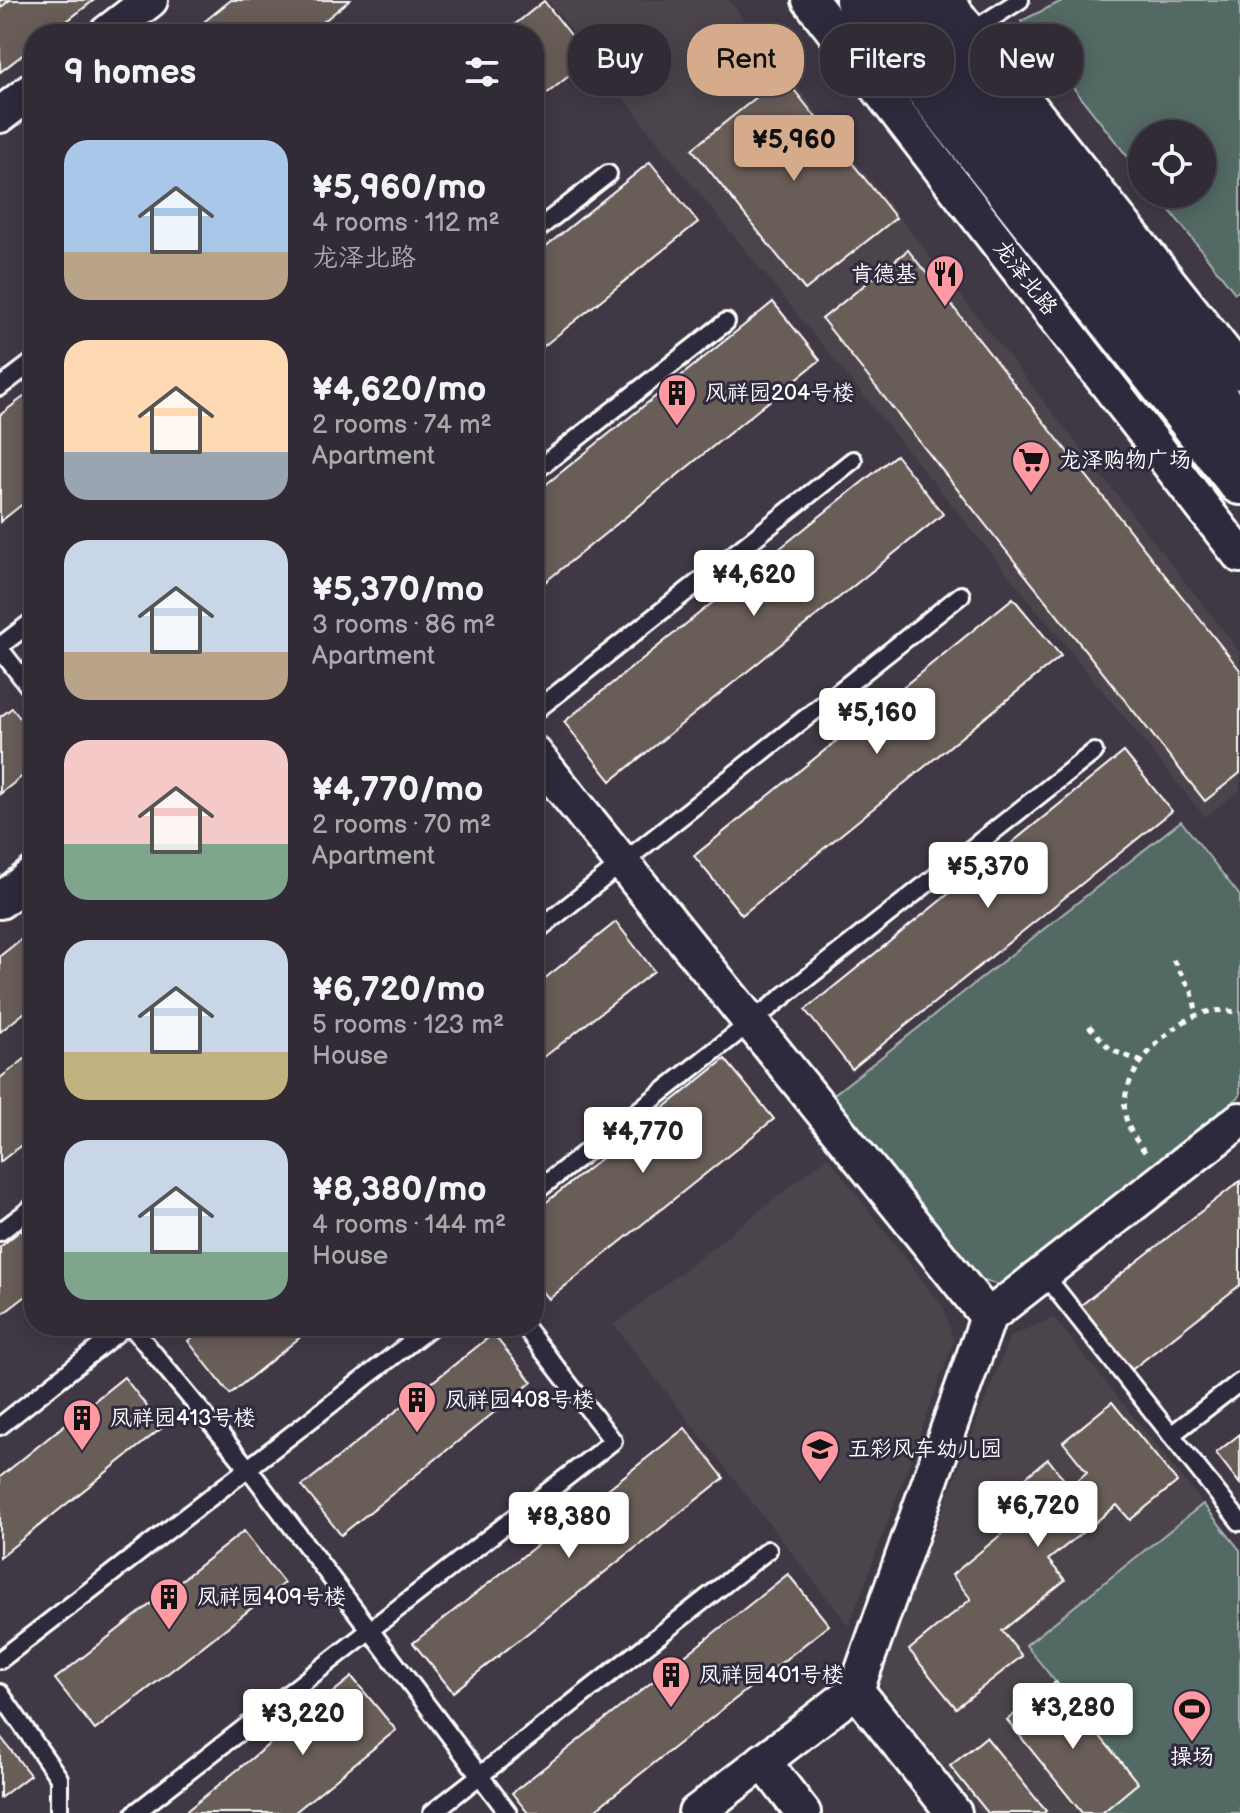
<!DOCTYPE html>
<html lang="en">
<head>
<meta charset="utf-8">
<style>
  body { margin:0; font-family:"Balsamiq Sans","LXGW WenKai TC",sans-serif; background:#38333c; color:#f1f3f6; height:100vh; display:flex; flex-direction:column; font-size:30px; white-space:nowrap }
  * { box-sizing:border-box; margin:0 }
  p { font-size:26px; color:#a8a7ac }
  .icon { flex:none; width:44px; height:44px; fill:none; stroke:currentColor; stroke-width:2; stroke-linecap:round; stroke-linejoin:round }
  .map { position:relative; flex:1; overflow:hidden }
  .panel { position:absolute; left:24px; top:24px; width:520px; height:1312px; display:flex; flex-direction:column; background:#302b34; border-radius:32px; box-shadow:0 4px 20px #0003,0 0 0 2px #4b474f }
  .panel>* { flex:none }
  .banner { position:absolute; left:568px; top:24px; width:552px; height:72px; display:flex; gap:16px }
  .buttons { position:absolute; left:1128px; top:120px; display:grid; gap:16px }
  .buttons a { display:grid; place-items:center; width:88px; height:88px; border-radius:50%; background:#302b34; box-shadow:0 4px 20px #0003,0 0 0 2px #4b474f; font-size:40px }
  .price { position:absolute; translate:-50% -68px; padding:0 18px; border-radius:8px; background:#fff; color:#222; font-size:26px; line-height:52px; filter:drop-shadow(0 2px 4px #0008) }
  .price::after { content:''; position:absolute; left:50%; top:48px; width:24px; height:18px; margin-left:-12px; background:inherit; clip-path:polygon(0 0,100% 0,50% 100%) }
  .price.current { background:#d6ab8b; color:#111 }
  ul { padding:0; list-style:none }
  li { display:flex; align-items:center; gap:24px; height:200px; padding:0 40px }
  li span { display:grid; place-items:center; flex:none; width:224px; height:160px; border-radius:24px; color:#555 }
  li>.icon { margin-inline-start:auto }
  span .icon { width:96px; height:96px; fill:#fffc; stroke-width:1 }
  li b { font-size:34px }
  h2 { display:flex; justify-content:space-between; align-items:center; height:96px; padding:0 40px; font-size:34px }
  .chip { padding:0 28px; border-radius:32px; background:#302b34; box-shadow:0 4px 20px #0003,0 0 0 2px #4b474f; font-size:28px; line-height:72px }
  .chip.current { background:#d6ab8b; color:#111 }
  .map>svg:first-child { display:block }
  .built { fill:#4c444b }
  .green { fill:#536964; stroke:#a9b4b2; stroke-width:2 }
  .building { fill:#695d58; stroke:#fff; stroke-width:2 }
  .lines { fill:none; stroke-linecap:round; stroke-linejoin:round }
  .service-casing { stroke:#fff; stroke-width:22 }
  .minor-casing { stroke:#fff; stroke-width:40 }
  .secondary-casing { stroke:#fff; stroke-width:50 }
  .path { stroke:#fff; stroke-width:5; stroke-dasharray:6 6; stroke-linecap:butt }
  .service { stroke:#2f2a3d; stroke-width:16 }
  .minor { stroke:#2f2a3d; stroke-width:34 }
  .secondary { stroke:#2f2a3d; stroke-width:44 }
  .labels { text-anchor:middle; dominant-baseline:central; stroke-width:6; stroke-linejoin:round; paint-order:stroke }
  .poi-label { font-size:22px; fill:#fff; stroke:#2f2a3d; text-anchor:start }
  .street-label { font-size:22px; fill:#fff; stroke:#2f2a3d }
</style>
</head>
<body>
<div class="map">
<svg width="1240" height="1813" viewBox="0 0 1240 1813">
  <rect width="100%" height="100%" fill="#403945"/>
  <filter id="ink" filterUnits="userSpaceOnUse"><feTurbulence type="fractalNoise" baseFrequency=".0125" numOctaves="2"/><feDisplacementMap in="SourceGraphic" scale="16" xChannelSelector="R" yChannelSelector="G"/><feConvolveMatrix kernelMatrix="1 2 1 2 8 2 1 2 1" color-interpolation-filters="sRGB"/></filter>
  <g filter="url(#ink)">
    <!-- built -->
    <g class="built">
      <path d="M548,0H729L1240,652V790L1205,817L665,151Z"/>
      <path d="M828,1157L944,1309L954,1341L849,1626L614,1325Z"/>
      <path d="M1054,1318L1240,1550V1813H981L877,1681L1010,1336Z"/>
    </g>
    <!-- green -->
    <g class="green">
      <path d="M1064,0H1240V290L1235,293L1157,194H1202V134H1142V175L1021,21Z"/>
      <path d="M1181,821L1240,896V1096L999,1285L977,1279L833,1095Z"/>
      <path d="M1203,1504L1240,1550V1813H1099L1136,1783L1026,1645Z"/>
    </g>
    <!-- building -->
    <g class="building">
      <path d="M0,0H94L50,34H34V46L0,72Z"/>
      <path d="M10,0H94L50,34H34V46L0,72V8Z"/>
      <path d="M231,0H350L308,34H189Z"/>
      <path d="M544,1L590,59L534,104V34H503Z"/>
      <path d="M783,76L896,218L805,290L692,149Z"/>
      <path d="M650,162L698,222L534,354V256Z"/>
      <path d="M908,250L1240,670V773L1205,801L822,319Z"/>
      <path d="M773,302L820,360L534,591V494Z"/>
      <path d="M34,389V495L0,522V415Z"/>
      <path d="M896,455L943,514L611,781L564,722Z"/>
      <path d="M1013,598L1061,656L742,915L694,856Z"/>
      <path d="M12,708L34,736V767L0,794V717Z"/>
      <path d="M1124,752L1172,811L852,1069L805,1010Z"/>
      <path d="M616,922L654,971L534,1065V987Z"/>
      <path d="M34,929V1005L0,1032V956Z"/>
      <path d="M34,1052V1135L0,1162V1078Z"/>
      <path d="M725,1059L774,1119L549,1299L534,1281V1212Z"/>
      <path d="M1240,1181V1285L1130,1371L1080,1306Z"/>
      <path d="M21,1230L34,1247V1290L0,1316V1247Z"/>
      <path d="M206,1326H314L230,1394L188,1341Z"/>
      <path d="M493,1334L532,1382L341,1535L302,1486Z"/>
      <path d="M124,1377L163,1427L0,1557V1477Z"/>
      <path d="M1112,1402L1177,1482L1130,1520L1117,1505L1048,1560L1065,1580L1002,1631L1022,1656L956,1708L909,1650L971,1599L952,1575L1014,1524L995,1502L1048,1459L1070,1487L1087,1472L1063,1442Z"/>
      <path d="M685,1428L724,1478L453,1692L413,1643Z"/>
      <path d="M1240,1434V1484L1216,1453Z"/>
      <path d="M244,1531L284,1583L95,1730L55,1679Z"/>
      <path d="M788,1574L829,1625L591,1813H528L512,1793Z"/>
      <path d="M352,1677L396,1730L294,1813H184Z"/>
      <path d="M1056,1682L1138,1783L1102,1813H1082L1007,1720Z"/>
      <path d="M0,1736L30,1775L0,1798Z"/>
      <path d="M986,1737L1046,1811L1044,1813H988L950,1766Z"/>
    </g>
    <g class="lines">
      <defs>
        <g id="service">
          <path d="M970,32L1020,0"/>
          <path d="M534,232L608,174"/>
          <path d="M0,387L34,361"/>
          <path d="M534,472L726,322"/>
          <path d="M0,646L34,620"/>
          <path d="M0,649L34,693"/>
          <path d="M534,712L853,460"/>
          <path d="M534,933L961,595"/>
          <path d="M534,1193L1094,752"/>
          <path d="M0,1232L34,1206"/>
          <path d="M1043,1273L1240,1522"/>
          <path d="M131,1326L248,1468L508,1813"/>
          <path d="M0,1426L126,1326"/>
          <path d="M1171,1435L1240,1382"/>
          <path d="M0,1660L432,1326"/>
          <path d="M0,1693L59,1778V1813"/>
          <path d="M135,1813L613,1441L524,1326"/>
          <path d="M432,1813L768,1550"/>
        </g>
        <g id="minor">
          <path d="M810,0L1240,555"/>
          <path d="M945,0L1240,372"/>
          <path d="M106,34L150,0"/>
          <path d="M0,115L34,89"/>
          <path d="M534,753L988,1317"/>
          <path d="M0,901L34,874"/>
          <path d="M856,1690L954,1813"/>
          <path d="M763,1761L803,1813"/>
          <path d="M696,1813L856,1690L988,1317L1240,1120"/>
        </g>
        <g id="secondary">
          <path d="M858,0L1240,482"/>
          <path d="M905,0L1240,430"/>
        </g>
      </defs>
      <!-- service casing -->
      <use href="#service" class="service-casing"/>
      <!-- minor casing -->
      <use href="#minor" class="minor-casing"/>
      <!-- secondary casing -->
      <use href="#secondary" class="secondary-casing"/>
      <!-- path -->
      <g class="path">
        <path d="M1173,960L1192,992L1197,1015"/>
        <path d="M1089,1026L1111,1050L1140,1061"/>
        <path d="M1145,1152C1136,1140 1128,1130 1125,1114C1119,1075 1164,1029 1197,1015C1212,1009 1225,1010 1240,1013"/>
      </g>
      <!-- service -->
      <use href="#service" class="service"/>
      <!-- minor -->
      <use href="#minor" class="minor"/>
      <!-- secondary -->
      <use href="#secondary" class="secondary"/>
    </g>
  </g>
  <!-- icons -->
  <defs>
    <symbol id="restaurant-pin" viewBox="-11 -11 22 30"><path d="M0 17L-7.5 6A9.5 9.5 0 1 1 7.5 6Z" fill="#ff9aa2" stroke="#2f2a3d"/><path d="M-5-6h1v4h1v-4h1v4h1v-4h1v5L-1.5 .5V6h-2V.5L-5-1ZM5-6V6H3V1.5H1.5Q1.5-4 5-6Z" fill="#111"/></symbol>
    <symbol id="building-pin" viewBox="-11 -11 22 30"><path d="M0 17L-7.5 6A9.5 9.5 0 1 1 7.5 6Z" fill="#ff9aa2" stroke="#2f2a3d"/><path d="M-4-6H4V6H1V3H-1V6H-4ZM-2.5-4.3h1.7v1.8h-1.7ZM.8-4.3h1.7v1.8H.8ZM-2.5-1h1.7V.8h-1.7ZM.8-1h1.7V.8H.8Z" fill="#111"/></symbol>
    <symbol id="supermarket-pin" viewBox="-11 -11 22 30"><path d="M0 17L-7.5 6A9.5 9.5 0 1 1 7.5 6Z" fill="#ff9aa2" stroke="#2f2a3d"/><path d="M-6-5.5h2.5l.6 2H6L4.5 2H-2.5L-4.4-4H-6ZM-1.5 3.2a1.3 1.3 0 1 0 .1 0ZM3 3.2a1.3 1.3 0 1 0 .1 0Z" fill="#111"/></symbol>
    <symbol id="school-pin" viewBox="-11 -11 22 30"><path d="M0 17L-7.5 6A9.5 9.5 0 1 1 7.5 6Z" fill="#ff9aa2" stroke="#2f2a3d"/><path d="M0-5L7-2L0 1L-7-2ZM-4 1L0 2.5L4 1V4Q0 6-4 4Z" fill="#111"/></symbol>
    <symbol id="stadium-pin" viewBox="-11 -11 22 30"><path d="M0 17L-7.5 6A9.5 9.5 0 1 1 7.5 6Z" fill="#ff9aa2" stroke="#2f2a3d"/><path d="M0-5a6.5 5 0 1 0 0 10a6.5 5 0 1 0 0-10ZM-3.5-1.8h7v3.6h-7Z" fill="#111"/></symbol>
  </defs>
  <g fill-rule="evenodd">
    <use href="#restaurant-pin" x="923" y="252" width="44" height="60"/>
    <use href="#building-pin" x="655" y="371" width="44" height="60"/>
    <use href="#supermarket-pin" x="1009" y="438" width="44" height="60"/>
    <use href="#building-pin" x="395" y="1378" width="44" height="60"/>
    <use href="#building-pin" x="60" y="1396" width="44" height="60"/>
    <use href="#school-pin" x="798" y="1427" width="44" height="60"/>
    <use href="#building-pin" x="147" y="1575" width="44" height="60"/>
    <use href="#building-pin" x="649" y="1653" width="44" height="60"/>
    <use href="#stadium-pin" x="1170" y="1687" width="44" height="60"/>
  </g>
  <g class="labels">
    <!-- poi labels -->
    <g class="poi-label">
      <text x="917" y="274" text-anchor="end">肯德基</text>
      <text x="705" y="393">风祥园204号楼</text>
      <text x="1059" y="460">龙泽购物广场</text>
      <text x="445" y="1400">凤祥园408号楼</text>
      <text x="110" y="1418">凤祥园413号楼</text>
      <text x="848" y="1449">五彩风车幼儿园</text>
      <text x="197" y="1597">凤祥园409号楼</text>
      <text x="699" y="1675">凤祥园401号楼</text>
      <text x="1192" y="1757" text-anchor="middle">操场</text>
    </g>
    <!-- street labels -->
    <g class="street-label">
      <text transform="translate(1025 278) rotate(52)">龙泽北路</text>
    </g>
  </g>
</svg>
<div class="buttons">
<a><svg class="icon" aria-label="locate" viewBox="0 0 24 24"><circle cx="12" cy="12" r="6"/><path d="M12 2v4M12 18v4M2 12h4M18 12h4"/></svg></a>
</div>
<b class="price current" style="left:794px;top:183px">¥5,960</b>
<b class="price" style="left:754px;top:618px">¥4,620</b>
<b class="price" style="left:877px;top:756px">¥5,160</b>
<b class="price" style="left:988px;top:910px">¥5,370</b>
<b class="price" style="left:643px;top:1175px">¥4,770</b>
<b class="price" style="left:1038px;top:1549px">¥6,720</b>
<b class="price" style="left:569px;top:1560px">¥8,380</b>
<b class="price" style="left:1073px;top:1751px">¥3,280</b>
<b class="price" style="left:303px;top:1757px">¥3,220</b>
<div class="banner">
<a class="chip">Buy</a>
<a class="chip current">Rent</a>
<a class="chip">Filters</a>
<a class="chip">New</a>
</div>
<section class="panel">
<h2>9 homes<svg class="icon" aria-label="filters" viewBox="0 0 24 24"><path d="M4 7h16M4 17h16"/><circle cx="9" cy="7" r="2"/><circle cx="15" cy="17" r="2"/></svg></h2>
<ul>
<li><span style="background:linear-gradient(#a9c7e8 70%,#b9a48a 0)"><svg class="icon" aria-label="home" viewBox="0 0 24 24"><path d="M3 11l9-7 9 7M6 9v11h12V9"/></svg></span><div><b>¥5,960/mo</b><p>4 rooms · 112 m²</p><p>龙泽北路</p></div></li>
<li><span style="background:linear-gradient(#ffd9b3 70%,#9aa5b1 0)"><svg class="icon" aria-label="home" viewBox="0 0 24 24"><path d="M3 11l9-7 9 7M6 9v11h12V9"/></svg></span><div><b>¥4,620/mo</b><p>2 rooms · 74 m²</p><p>Apartment</p></div></li>
<li><span style="background:linear-gradient(#c9d6e8 70%,#b9a48a 0)"><svg class="icon" aria-label="home" viewBox="0 0 24 24"><path d="M3 11l9-7 9 7M6 9v11h12V9"/></svg></span><div><b>¥5,370/mo</b><p>3 rooms · 86 m²</p><p>Apartment</p></div></li>
<li><span style="background:linear-gradient(#f6c9c9 65%,#7fa58c 0)"><svg class="icon" aria-label="home" viewBox="0 0 24 24"><path d="M3 11l9-7 9 7M6 9v11h12V9"/></svg></span><div><b>¥4,770/mo</b><p>2 rooms · 70 m²</p><p>Apartment</p></div></li>
<li><span style="background:linear-gradient(#c9d6e8 70%,#c2b280 0)"><svg class="icon" aria-label="home" viewBox="0 0 24 24"><path d="M3 11l9-7 9 7M6 9v11h12V9"/></svg></span><div><b>¥6,720/mo</b><p>5 rooms · 123 m²</p><p>House</p></div></li>
<li><span style="background:linear-gradient(#c9d6e8 70%,#7fa58c 0)"><svg class="icon" aria-label="home" viewBox="0 0 24 24"><path d="M3 11l9-7 9 7M6 9v11h12V9"/></svg></span><div><b>¥8,380/mo</b><p>4 rooms · 144 m²</p><p>House</p></div></li>
</ul>
</section>
</div>
</body>
</html>
